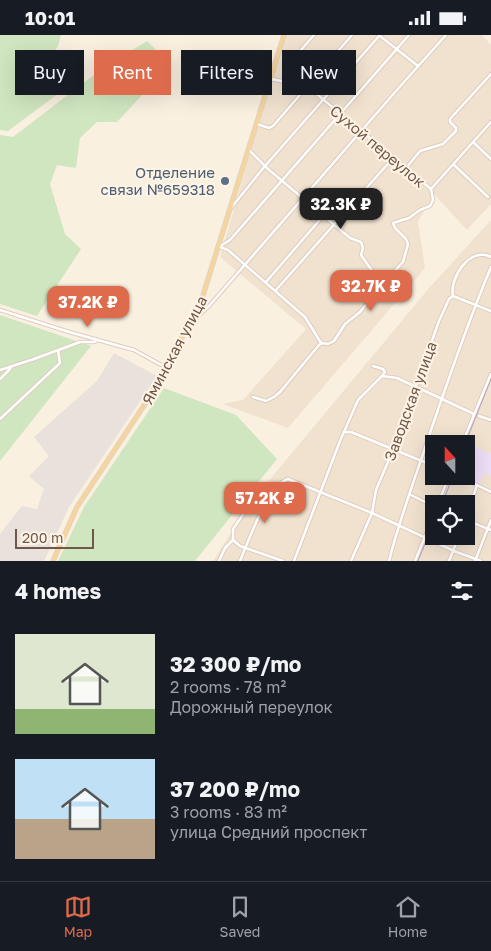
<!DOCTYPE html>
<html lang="en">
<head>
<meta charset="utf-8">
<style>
  body { margin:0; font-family:"Golos Text",sans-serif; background:#20242c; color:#f1f3f6; height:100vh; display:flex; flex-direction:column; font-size:19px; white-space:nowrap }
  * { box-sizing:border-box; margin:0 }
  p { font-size:16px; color:#9ea1a6 }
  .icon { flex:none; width:28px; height:28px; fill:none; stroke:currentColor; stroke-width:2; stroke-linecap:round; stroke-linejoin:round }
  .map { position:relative; height:526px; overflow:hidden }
  .drawer { display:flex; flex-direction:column; background:#171b24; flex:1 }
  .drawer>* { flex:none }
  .hud { position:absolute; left:15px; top:15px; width:461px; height:45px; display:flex; gap:10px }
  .needle { width:32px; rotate:339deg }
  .controls { position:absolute; left:425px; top:400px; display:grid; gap:10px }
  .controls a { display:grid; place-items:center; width:50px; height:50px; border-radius:0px; background:#171b24; box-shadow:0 5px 20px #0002; font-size:25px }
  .scale { position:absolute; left:15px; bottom:12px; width:79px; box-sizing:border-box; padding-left:5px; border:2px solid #6f5749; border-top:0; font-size:14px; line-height:18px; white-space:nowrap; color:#6f5749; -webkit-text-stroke:4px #fef4e6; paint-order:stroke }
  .price { position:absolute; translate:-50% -42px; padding:0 11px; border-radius:10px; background:#de6c4c; color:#fff; font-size:16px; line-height:32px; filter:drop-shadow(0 1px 2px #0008) }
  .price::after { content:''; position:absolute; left:50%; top:30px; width:15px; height:11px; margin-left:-8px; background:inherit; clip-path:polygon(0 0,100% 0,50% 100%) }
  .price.active { background:#222; color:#fff }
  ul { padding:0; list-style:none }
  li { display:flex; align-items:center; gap:15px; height:125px; padding:0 15px }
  li span { display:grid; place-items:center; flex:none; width:140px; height:100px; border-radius:0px; color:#555 }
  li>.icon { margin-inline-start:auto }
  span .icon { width:60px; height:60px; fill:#fffc; stroke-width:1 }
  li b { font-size:21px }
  h2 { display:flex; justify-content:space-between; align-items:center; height:60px; padding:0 15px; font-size:21px }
  .chip { padding:0 18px; border-radius:0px; background:#171b24; box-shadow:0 5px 20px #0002; font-size:18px; line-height:45px }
  .chip.active { background:#de6c4c; color:#fff }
  .status { display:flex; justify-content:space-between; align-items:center; height:35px; padding:0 25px; background:#171b24; direction:ltr }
  .status svg { height:14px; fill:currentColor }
  .menu { display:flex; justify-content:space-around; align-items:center; height:70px; border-top:1px solid #363941; background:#171b24; font-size:14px; color:#9ea1a6 }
  .menu a { display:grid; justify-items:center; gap:2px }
  .menu .active { color:#de6c4c }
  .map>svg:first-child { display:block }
  .residential { fill:#f1e2cf; fill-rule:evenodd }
  .industrial { fill:#e9e2dc }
  .education { fill:#edddf6 }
  .green { fill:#d0e6c0 }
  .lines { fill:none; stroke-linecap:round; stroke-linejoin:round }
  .minor-casing { stroke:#deccbd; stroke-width:4.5 }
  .major-casing { stroke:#dad3d0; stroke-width:5.5 }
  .minor { stroke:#fff; stroke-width:2.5 }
  .major { stroke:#f6d49c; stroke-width:4 }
  .tram { stroke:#b2a1c2; stroke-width:1 }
  .service-dot { fill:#5c6f8a; stroke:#fef4e6; stroke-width:2 }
  .labels { text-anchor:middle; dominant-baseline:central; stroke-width:4; stroke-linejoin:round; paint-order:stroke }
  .street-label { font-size:15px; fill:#6f5749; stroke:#fef4e6 }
  .service-label { font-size:15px; fill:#4e5e75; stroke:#fef4e6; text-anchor:end }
</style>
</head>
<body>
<div class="status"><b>10:01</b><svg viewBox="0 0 49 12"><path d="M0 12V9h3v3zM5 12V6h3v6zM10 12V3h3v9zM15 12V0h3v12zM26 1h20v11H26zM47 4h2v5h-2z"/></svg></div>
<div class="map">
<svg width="491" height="526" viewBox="0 0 491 526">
  <rect width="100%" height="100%" fill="#faf0e0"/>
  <!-- residential -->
  <g class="residential">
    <path d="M284,0H482L491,10V169L467,195L434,159L418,187L425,233L288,393L223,369L243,365L306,294L220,222Z"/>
    <path d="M491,185V526H213L251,467L430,252ZM434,409H466V441H434ZM434,469H466V501H434Z"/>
  </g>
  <!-- industrial -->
  <path class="industrial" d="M114,318L157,341L69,472L44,526H0V499L22,471L37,474L44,454L29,441L49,421L34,402L97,346Z"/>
  <!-- education -->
  <path class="education" d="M469,409L491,419V441L484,438L480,449L462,441H466V416Z"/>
  <!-- green -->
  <g class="green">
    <path d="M0,0H61L58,11L47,26L74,47L8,96L0,95Z"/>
    <path d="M147,6L171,29L117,87H97L80,103L76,133L57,130L50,149L65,199L81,214L37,281L0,269V100L13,102L103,33Z"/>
    <path d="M0,280L91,311L0,426Z"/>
    <path d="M164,353L236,380L277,424L195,526H58L84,472Z"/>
  </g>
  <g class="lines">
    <defs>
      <g id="minor">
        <path d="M380,1L418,31"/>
        <path d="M294,23L314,0"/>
        <path d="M271,44L307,51L431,154"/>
        <path d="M257,89L269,93L273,91L352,0"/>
        <path d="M473,107L491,124"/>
        <path d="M249,115L268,134L350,203L361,207L363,213L361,220L382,250"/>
        <path d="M453,129L488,162"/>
        <path d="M406,133L420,116L443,109L456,96V93L450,87V84L491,39"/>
        <path d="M431,154L491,87"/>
        <path d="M231,173L265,131L380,0"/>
        <path d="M219,212L230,205L409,0"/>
        <path d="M220,212L228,215L305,282L321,308"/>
        <path d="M266,247L324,180"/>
        <path d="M276,255L393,123"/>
        <path d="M453,261L491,276"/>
        <path d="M0,275L69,297L134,315L165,332"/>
        <path d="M192,287L209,271L396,56L446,0"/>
        <path d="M373,331L383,334L385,337L382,341L397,343L474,379"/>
        <path d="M0,335L34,324L80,307H94L98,305"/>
        <path d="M0,344L9,335L11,332"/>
        <path d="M253,362L266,366L274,362L280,357L319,310L322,308L328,309L334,306L345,289L360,277L382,250L403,227L408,209L406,204L395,193L393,188L409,183L420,175L430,171L433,165L431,154"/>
        <path d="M479,381L491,385"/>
        <path d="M0,384L60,328L58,315"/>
        <path d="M345,397H351L434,431"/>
        <path d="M462,409L491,339"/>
        <path d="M458,441L491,457"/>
        <path d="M409,459L433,471"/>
        <path d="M438,469L449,441"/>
        <path d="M466,483L477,450"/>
        <path d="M466,485L491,495"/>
        <path d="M233,505L240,511L283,526"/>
        <path d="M219,526L225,513L233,505V494L244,478"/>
        <path d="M240,526C248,507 268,450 288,444L372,478L454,516L481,526"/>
        <path d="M294,526L340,406L358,365L382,341"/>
        <path d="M351,526L372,478L376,455L393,415L439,286L449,264L453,261C449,243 470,211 491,222"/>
        <path d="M389,526C400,482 416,441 430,398C449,342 468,287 491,232"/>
        <path d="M415,526L434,480"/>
        <path d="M449,526L459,501"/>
        <path d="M475,526L491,485"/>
      </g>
      <path id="major" d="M53,526L77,472L145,369L200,270L284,0"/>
    </defs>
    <!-- minor casing -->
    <use href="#minor" class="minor-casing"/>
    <!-- major casing -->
    <use href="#major" class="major-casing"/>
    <!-- minor -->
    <use href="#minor" class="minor"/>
    <!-- major -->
    <use href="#major" class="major"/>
    <!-- tram -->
    <g class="tram">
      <path d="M465,409L491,344"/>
      <path d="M442,469L453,441"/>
      <path d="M418,526L434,487"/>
    </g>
  </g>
  <!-- markers -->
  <circle class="service-dot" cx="225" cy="146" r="5"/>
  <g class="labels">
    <!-- street labels -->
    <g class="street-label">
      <text transform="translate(378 111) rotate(40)">Сухой переулок</text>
      <text transform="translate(174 315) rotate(-62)">Яминская улица</text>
      <text transform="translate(410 366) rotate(-70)">Заводская улица</text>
    </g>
    <!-- service labels -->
    <g class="service-label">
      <text x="215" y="137">Отделение<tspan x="215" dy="17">связи №659318</tspan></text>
    </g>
  </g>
</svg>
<div class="controls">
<a><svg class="needle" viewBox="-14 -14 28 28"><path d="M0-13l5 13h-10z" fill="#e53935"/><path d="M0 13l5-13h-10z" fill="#9ea1a6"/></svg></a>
<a><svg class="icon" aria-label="locate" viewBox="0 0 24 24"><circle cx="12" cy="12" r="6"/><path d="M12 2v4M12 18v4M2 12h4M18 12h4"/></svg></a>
</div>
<div class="scale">200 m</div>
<b class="price active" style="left:341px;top:195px">32.3K ₽</b>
<b class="price" style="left:371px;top:277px">32.7K ₽</b>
<b class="price" style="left:88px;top:293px">37.2K ₽</b>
<b class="price" style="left:265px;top:489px">57.2K ₽</b>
<div class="hud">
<a class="chip">Buy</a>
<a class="chip active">Rent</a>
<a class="chip">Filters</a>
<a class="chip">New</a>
</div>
</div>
<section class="drawer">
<h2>4 homes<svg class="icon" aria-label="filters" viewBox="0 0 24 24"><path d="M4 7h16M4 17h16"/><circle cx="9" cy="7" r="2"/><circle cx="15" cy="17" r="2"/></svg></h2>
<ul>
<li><span style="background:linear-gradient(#dfe7d0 75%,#8fb573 0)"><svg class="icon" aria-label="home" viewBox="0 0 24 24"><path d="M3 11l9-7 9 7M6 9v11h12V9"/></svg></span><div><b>32 300 ₽/mo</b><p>2 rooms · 78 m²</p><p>Дорожный переулок</p></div></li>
<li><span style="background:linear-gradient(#bfe0f5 60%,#b9a48a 0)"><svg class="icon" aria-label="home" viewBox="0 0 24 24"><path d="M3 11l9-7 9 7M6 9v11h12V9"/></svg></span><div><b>37 200 ₽/mo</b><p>3 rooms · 83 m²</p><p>улица Средний проспект</p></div></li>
</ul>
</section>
<nav class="menu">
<a class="active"><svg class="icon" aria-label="map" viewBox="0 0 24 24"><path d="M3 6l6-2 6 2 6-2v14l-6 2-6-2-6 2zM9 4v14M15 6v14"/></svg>Map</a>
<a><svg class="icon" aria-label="saved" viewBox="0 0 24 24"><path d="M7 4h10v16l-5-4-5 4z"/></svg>Saved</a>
<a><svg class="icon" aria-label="home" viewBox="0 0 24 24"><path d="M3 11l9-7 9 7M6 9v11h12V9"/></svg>Home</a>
</nav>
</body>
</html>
